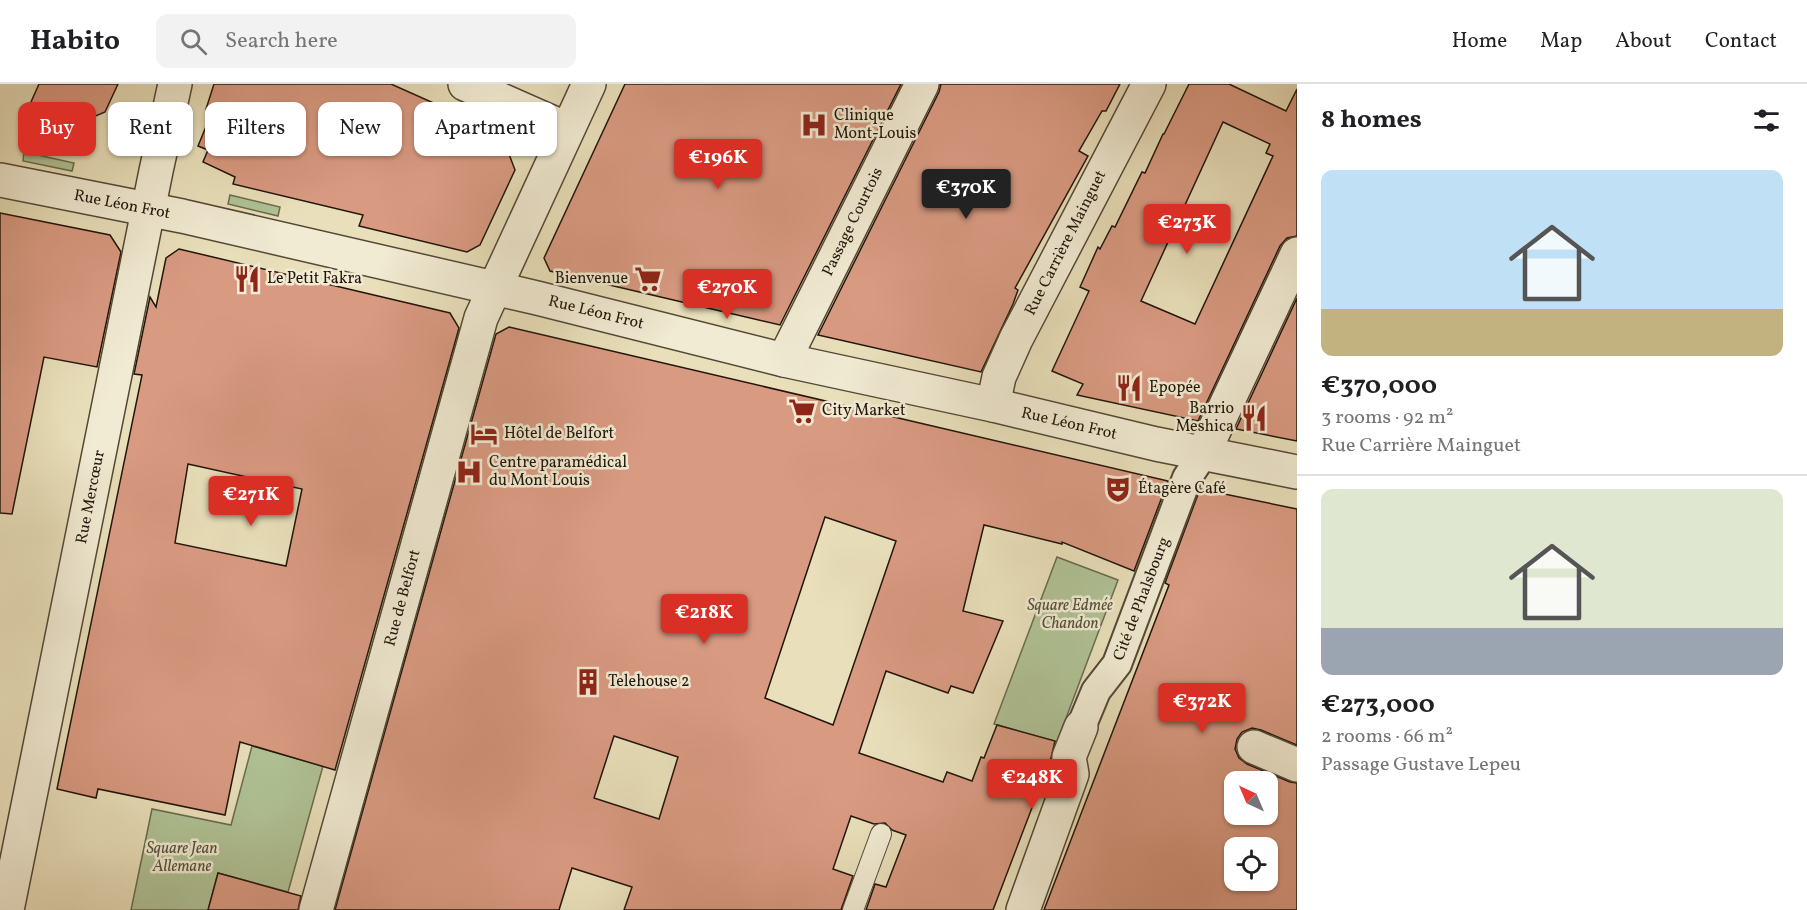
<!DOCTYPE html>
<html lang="en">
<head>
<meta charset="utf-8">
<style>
  body { margin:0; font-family:Vollkorn,serif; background:#f2f2f2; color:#202124; height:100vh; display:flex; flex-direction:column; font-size:22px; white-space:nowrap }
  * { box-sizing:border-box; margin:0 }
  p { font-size:20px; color:#757577 }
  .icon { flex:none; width:33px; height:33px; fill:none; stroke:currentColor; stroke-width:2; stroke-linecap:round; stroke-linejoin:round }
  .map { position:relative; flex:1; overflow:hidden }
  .panel { display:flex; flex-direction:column; background:#fff; width:510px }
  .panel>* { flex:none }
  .guide { position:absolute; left:18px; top:18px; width:570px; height:54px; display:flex; gap:12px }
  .needle { width:39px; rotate:316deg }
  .tools { position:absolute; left:1224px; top:687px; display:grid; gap:12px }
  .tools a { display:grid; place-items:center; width:54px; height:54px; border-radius:12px; background:#fff; box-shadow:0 2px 4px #0004; font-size:30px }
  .price { position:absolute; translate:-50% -51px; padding:0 14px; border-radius:6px; background:#d93025; color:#fff; font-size:20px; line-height:39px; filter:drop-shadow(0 2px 3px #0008) }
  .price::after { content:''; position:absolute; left:50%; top:36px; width:18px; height:14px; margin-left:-9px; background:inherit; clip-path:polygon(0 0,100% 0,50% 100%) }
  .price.selected { background:#222; color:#fff }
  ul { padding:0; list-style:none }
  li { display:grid; align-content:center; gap:12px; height:318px; padding:0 24px }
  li+li { border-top:2px solid #e0e0e0 }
  li span { display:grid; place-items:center; height:186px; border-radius:12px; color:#555 }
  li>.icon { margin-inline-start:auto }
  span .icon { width:108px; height:108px; fill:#fffc; stroke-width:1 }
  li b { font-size:26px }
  h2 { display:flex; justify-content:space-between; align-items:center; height:72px; padding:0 24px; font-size:26px }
  .chip { padding:0 21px; border-radius:12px; background:#fff; box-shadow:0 2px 4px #0004; font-size:21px; line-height:54px }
  .chip.selected { background:#d93025; color:#fff }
  header { display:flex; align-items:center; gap:36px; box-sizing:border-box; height:84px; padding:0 30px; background:#fff; border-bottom:2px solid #e0e0e0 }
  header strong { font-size:28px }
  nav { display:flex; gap:33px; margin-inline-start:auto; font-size:21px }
  .search { width:420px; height:54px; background:#f2f2f2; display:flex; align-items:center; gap:15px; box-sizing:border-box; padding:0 21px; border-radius:12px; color:#757577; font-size:22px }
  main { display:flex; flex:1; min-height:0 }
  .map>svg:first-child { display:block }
  .green { fill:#b0c396; stroke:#686c50; stroke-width:1.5 }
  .building { fill:#d99a82; stroke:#21150a; stroke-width:1.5; fill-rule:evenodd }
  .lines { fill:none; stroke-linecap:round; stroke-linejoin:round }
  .service-casing { stroke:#534836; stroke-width:22 }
  .pedestrian-casing { stroke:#534836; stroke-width:32 }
  .minor-casing { stroke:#534836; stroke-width:36 }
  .service { stroke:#f1ebd3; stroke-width:20 }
  .pedestrian { stroke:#f1ebd3; stroke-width:28 }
  .minor { stroke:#f1ebd3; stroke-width:33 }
  .labels { text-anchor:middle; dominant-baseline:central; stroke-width:5; stroke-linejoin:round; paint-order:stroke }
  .poi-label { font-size:16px; fill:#21150a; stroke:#f1ebd3; text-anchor:start }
  .street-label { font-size:16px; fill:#21150a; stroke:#f1ebd3 }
  .park-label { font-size:16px; font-style:italic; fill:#53523b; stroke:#f1ebd3 }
</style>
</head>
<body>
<header>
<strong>Habito</strong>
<div class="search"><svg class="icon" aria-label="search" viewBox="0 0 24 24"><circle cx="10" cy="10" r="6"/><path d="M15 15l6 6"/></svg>Search here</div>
<nav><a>Home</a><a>Map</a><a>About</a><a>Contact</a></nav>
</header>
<main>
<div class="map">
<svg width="1297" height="826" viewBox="0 0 1297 826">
  <rect width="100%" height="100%" fill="#e9e0bb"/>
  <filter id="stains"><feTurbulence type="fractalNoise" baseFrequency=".00333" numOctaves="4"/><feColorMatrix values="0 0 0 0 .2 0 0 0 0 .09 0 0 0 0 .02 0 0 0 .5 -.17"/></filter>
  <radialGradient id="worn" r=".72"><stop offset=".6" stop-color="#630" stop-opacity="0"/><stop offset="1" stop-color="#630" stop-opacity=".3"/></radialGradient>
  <!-- green -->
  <g class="green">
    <path d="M24,68L74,79L72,87L23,77Z"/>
    <path d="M230,111L280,123L278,132L228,120Z"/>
    <path d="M1057,473L1118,496L1057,658L994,640Z"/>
    <path d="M252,662L323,682L288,808L218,789L208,826H131L152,725L231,741Z"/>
  </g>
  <!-- building -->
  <g class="building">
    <path d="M39,0H118L105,28L86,36L82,43L72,38L62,41L45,33L41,23L31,18Z"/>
    <path d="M214,0H391L501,49L515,86L480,161L467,168L359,142L363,131L233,100L235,93L203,78L208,66L198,62L212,28L206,25Z"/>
    <path d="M625,0H901L780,241L550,187L544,174Z"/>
    <path d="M941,0H1120L1106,27H1102L1079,67L1088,72L1015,204L1018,206L1013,220L981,288L818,251L939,8Z"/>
    <path d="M1189,0H1229L1286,27L1297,5V152L1287,154L1280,162L1198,337L1077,311L1083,300L1052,287L1089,207L1080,203L1098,163L1100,165L1112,142L1115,143L1142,88L1145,89L1163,50H1164ZM1223,38L1270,60L1266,69L1273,72L1195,240L1141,217Z"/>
    <path d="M0,129L110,151L121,168L97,283L44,273L12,430L0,429Z"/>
    <path d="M179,165L450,229L459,244L335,686L240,658L225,731L98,705L96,714L57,705L142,291L134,290L150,213L156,223L166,174ZM188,380L302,405L286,482L175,459Z"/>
    <path d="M1297,214V357L1236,345Z"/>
    <path d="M509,243L1168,397L1134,487L1062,458V460L984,441L963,527L1003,537L973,609L951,602L948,609L886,587L859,669L943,698L947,688L972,697L981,673L984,674L997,641L1055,657L1051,674L993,826H866L875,800L886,803L906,751L892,746L885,739L874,740L851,732L833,785L853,792L841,826H624L632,803L572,784L559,826H335L496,250ZM825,433L896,457L833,641L765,614ZM614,652L678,673L659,735L594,714Z"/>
    <path d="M1200,405L1297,425V661L1261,646L1252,644L1242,648L1237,655L1235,665L1239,674L1247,680L1290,698L1297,699V826H1044L1169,501L1165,499ZM1234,698H1268V730H1234ZM1234,764H1268V796H1234Z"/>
    <path d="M218,789L301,812L298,826H208Z"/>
  </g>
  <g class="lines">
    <defs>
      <path id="service" d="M853,826L881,750"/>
      <path id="pedestrian" d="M1081,643L1096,607L1117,580L1187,394L1203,370"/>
      <g id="minor">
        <path d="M465,0L567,45"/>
        <path d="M0,96L182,132L537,214L784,276L993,321L1156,360L1297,388"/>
        <path d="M784,276L922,0"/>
        <path d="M993,321L999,293L1016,255L1149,0"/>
        <path d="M1203,370L1297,170"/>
        <path d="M1254,663L1297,681"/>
        <path d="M7,826L156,87L175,0"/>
        <path d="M316,826L481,234L589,0"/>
        <path d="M1023,826L1072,690L1069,673L1081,643"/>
      </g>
    </defs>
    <!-- service casing -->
    <use href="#service" class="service-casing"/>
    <!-- pedestrian casing -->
    <use href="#pedestrian" class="pedestrian-casing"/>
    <!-- minor casing -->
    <use href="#minor" class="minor-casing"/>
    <!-- service -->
    <use href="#service" class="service"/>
    <!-- pedestrian -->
    <use href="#pedestrian" class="pedestrian"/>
    <!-- minor -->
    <use href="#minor" class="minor"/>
  </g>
  <!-- icons -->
  <defs>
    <symbol id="hospital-bare" viewBox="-9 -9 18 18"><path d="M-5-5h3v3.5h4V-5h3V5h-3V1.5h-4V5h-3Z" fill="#8f2418" stroke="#f1ebd3" stroke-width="2.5" paint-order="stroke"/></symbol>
    <symbol id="restaurant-bare" viewBox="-9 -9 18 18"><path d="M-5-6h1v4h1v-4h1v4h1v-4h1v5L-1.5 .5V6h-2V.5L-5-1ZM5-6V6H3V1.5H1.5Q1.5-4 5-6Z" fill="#8f2418" stroke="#f1ebd3" stroke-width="2.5" paint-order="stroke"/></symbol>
    <symbol id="supermarket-bare" viewBox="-9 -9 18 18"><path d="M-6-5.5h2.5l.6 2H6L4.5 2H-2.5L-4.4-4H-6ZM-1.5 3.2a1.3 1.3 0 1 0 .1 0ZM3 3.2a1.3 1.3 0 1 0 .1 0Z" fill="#8f2418" stroke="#f1ebd3" stroke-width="2.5" paint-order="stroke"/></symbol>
    <symbol id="hotel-bare" viewBox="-9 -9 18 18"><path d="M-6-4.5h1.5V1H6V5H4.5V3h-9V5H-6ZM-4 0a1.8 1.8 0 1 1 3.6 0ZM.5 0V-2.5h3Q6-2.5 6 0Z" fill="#8f2418" stroke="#f1ebd3" stroke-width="2.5" paint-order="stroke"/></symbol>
    <symbol id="theatre-bare" viewBox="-9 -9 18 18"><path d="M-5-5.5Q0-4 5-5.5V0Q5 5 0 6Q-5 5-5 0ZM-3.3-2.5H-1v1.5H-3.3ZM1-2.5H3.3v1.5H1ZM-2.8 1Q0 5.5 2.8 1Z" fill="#8f2418" stroke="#f1ebd3" stroke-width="2.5" paint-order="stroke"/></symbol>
    <symbol id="building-bare" viewBox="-9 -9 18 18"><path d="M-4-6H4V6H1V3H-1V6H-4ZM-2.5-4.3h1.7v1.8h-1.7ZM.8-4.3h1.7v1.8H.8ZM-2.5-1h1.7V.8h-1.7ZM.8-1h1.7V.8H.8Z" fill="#8f2418" stroke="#f1ebd3" stroke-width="2.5" paint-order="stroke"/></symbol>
  </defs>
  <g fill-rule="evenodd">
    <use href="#hospital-bare" x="795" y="22" width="38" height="38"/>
    <use href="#restaurant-bare" x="228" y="176" width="38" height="38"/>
    <use href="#supermarket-bare" x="629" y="176" width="38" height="38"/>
    <use href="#restaurant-bare" x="1110" y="285" width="38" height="38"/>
    <use href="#supermarket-bare" x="783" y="308" width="38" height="38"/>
    <use href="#restaurant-bare" x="1235" y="315" width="38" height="38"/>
    <use href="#hotel-bare" x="465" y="331" width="38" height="38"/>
    <use href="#hospital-bare" x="450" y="369" width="38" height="38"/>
    <use href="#theatre-bare" x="1099" y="386" width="38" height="38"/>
    <use href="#building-bare" x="569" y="579" width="38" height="38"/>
  </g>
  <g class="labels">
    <!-- poi labels -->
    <g class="poi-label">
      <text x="834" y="32">Clinique<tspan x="834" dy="18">Mont-Louis</tspan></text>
      <text x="267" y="195">Le Petit Fakra</text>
      <text x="628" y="195" text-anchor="end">Bienvenue</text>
      <text x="1149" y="304">Epopée</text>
      <text x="1234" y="325" text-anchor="end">Barrio<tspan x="1234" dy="18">Meshica</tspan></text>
      <text x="822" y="327">City Market</text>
      <text x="504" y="350">Hôtel de Belfort</text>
      <text x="489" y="379">Centre paramédical<tspan x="489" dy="18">du Mont Louis</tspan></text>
      <text x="1138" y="405">Étagère Café</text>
      <text x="608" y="598">Telehouse 2</text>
    </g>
    <!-- street labels -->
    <g class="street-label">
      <text transform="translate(122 121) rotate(11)">Rue Léon Frot</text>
      <text transform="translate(853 138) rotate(-64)">Passage Courtois</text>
      <text transform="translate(1066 159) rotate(-63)">Rue Carrière Mainguet</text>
      <text transform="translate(596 229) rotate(14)">Rue Léon Frot</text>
      <text transform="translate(1069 340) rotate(13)">Rue Léon Frot</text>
      <text transform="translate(91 413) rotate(-79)">Rue Mercœur</text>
      <text transform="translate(403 514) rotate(-75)">Rue de Belfort</text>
      <text transform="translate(1142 515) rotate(-69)">Cité de Phalsbourg</text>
    </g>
    <!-- park labels -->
    <g class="park-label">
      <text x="1070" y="522">Square Edmée<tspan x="1070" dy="18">Chandon</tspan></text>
      <text x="182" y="765">Square Jean<tspan x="182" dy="18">Allemane</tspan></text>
    </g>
  </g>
  <rect width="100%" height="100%" filter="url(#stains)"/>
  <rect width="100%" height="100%" fill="url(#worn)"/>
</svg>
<div class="tools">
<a><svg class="needle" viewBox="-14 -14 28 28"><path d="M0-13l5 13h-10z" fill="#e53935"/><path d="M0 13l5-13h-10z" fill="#757577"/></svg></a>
<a><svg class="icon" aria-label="locate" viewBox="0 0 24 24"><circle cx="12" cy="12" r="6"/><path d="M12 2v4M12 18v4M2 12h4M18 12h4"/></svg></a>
</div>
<b class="price" style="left:718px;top:106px">€196K</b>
<b class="price selected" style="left:966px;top:136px">€370K</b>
<b class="price" style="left:1187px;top:171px">€273K</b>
<b class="price" style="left:727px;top:236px">€270K</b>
<b class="price" style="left:251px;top:443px">€271K</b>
<b class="price" style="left:704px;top:561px">€218K</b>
<b class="price" style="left:1202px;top:650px">€372K</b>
<b class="price" style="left:1032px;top:726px">€248K</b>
<div class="guide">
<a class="chip selected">Buy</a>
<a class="chip">Rent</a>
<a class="chip">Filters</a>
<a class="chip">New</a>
<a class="chip">Apartment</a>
</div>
</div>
<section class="panel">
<h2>8 homes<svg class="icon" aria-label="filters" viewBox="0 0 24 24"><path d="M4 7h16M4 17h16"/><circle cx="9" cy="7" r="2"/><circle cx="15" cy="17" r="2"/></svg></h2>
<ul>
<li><span style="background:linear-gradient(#bfe0f5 75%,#c2b280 0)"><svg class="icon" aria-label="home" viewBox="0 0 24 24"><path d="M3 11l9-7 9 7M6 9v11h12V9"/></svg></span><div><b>€370,000</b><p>3 rooms · 92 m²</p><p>Rue Carrière Mainguet</p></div></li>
<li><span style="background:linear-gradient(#dfe7d0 75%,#9aa5b1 0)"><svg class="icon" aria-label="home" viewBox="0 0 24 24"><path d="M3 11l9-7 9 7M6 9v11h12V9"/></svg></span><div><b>€273,000</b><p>2 rooms · 66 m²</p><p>Passage Gustave Lepeu</p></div></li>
</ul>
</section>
</main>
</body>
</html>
